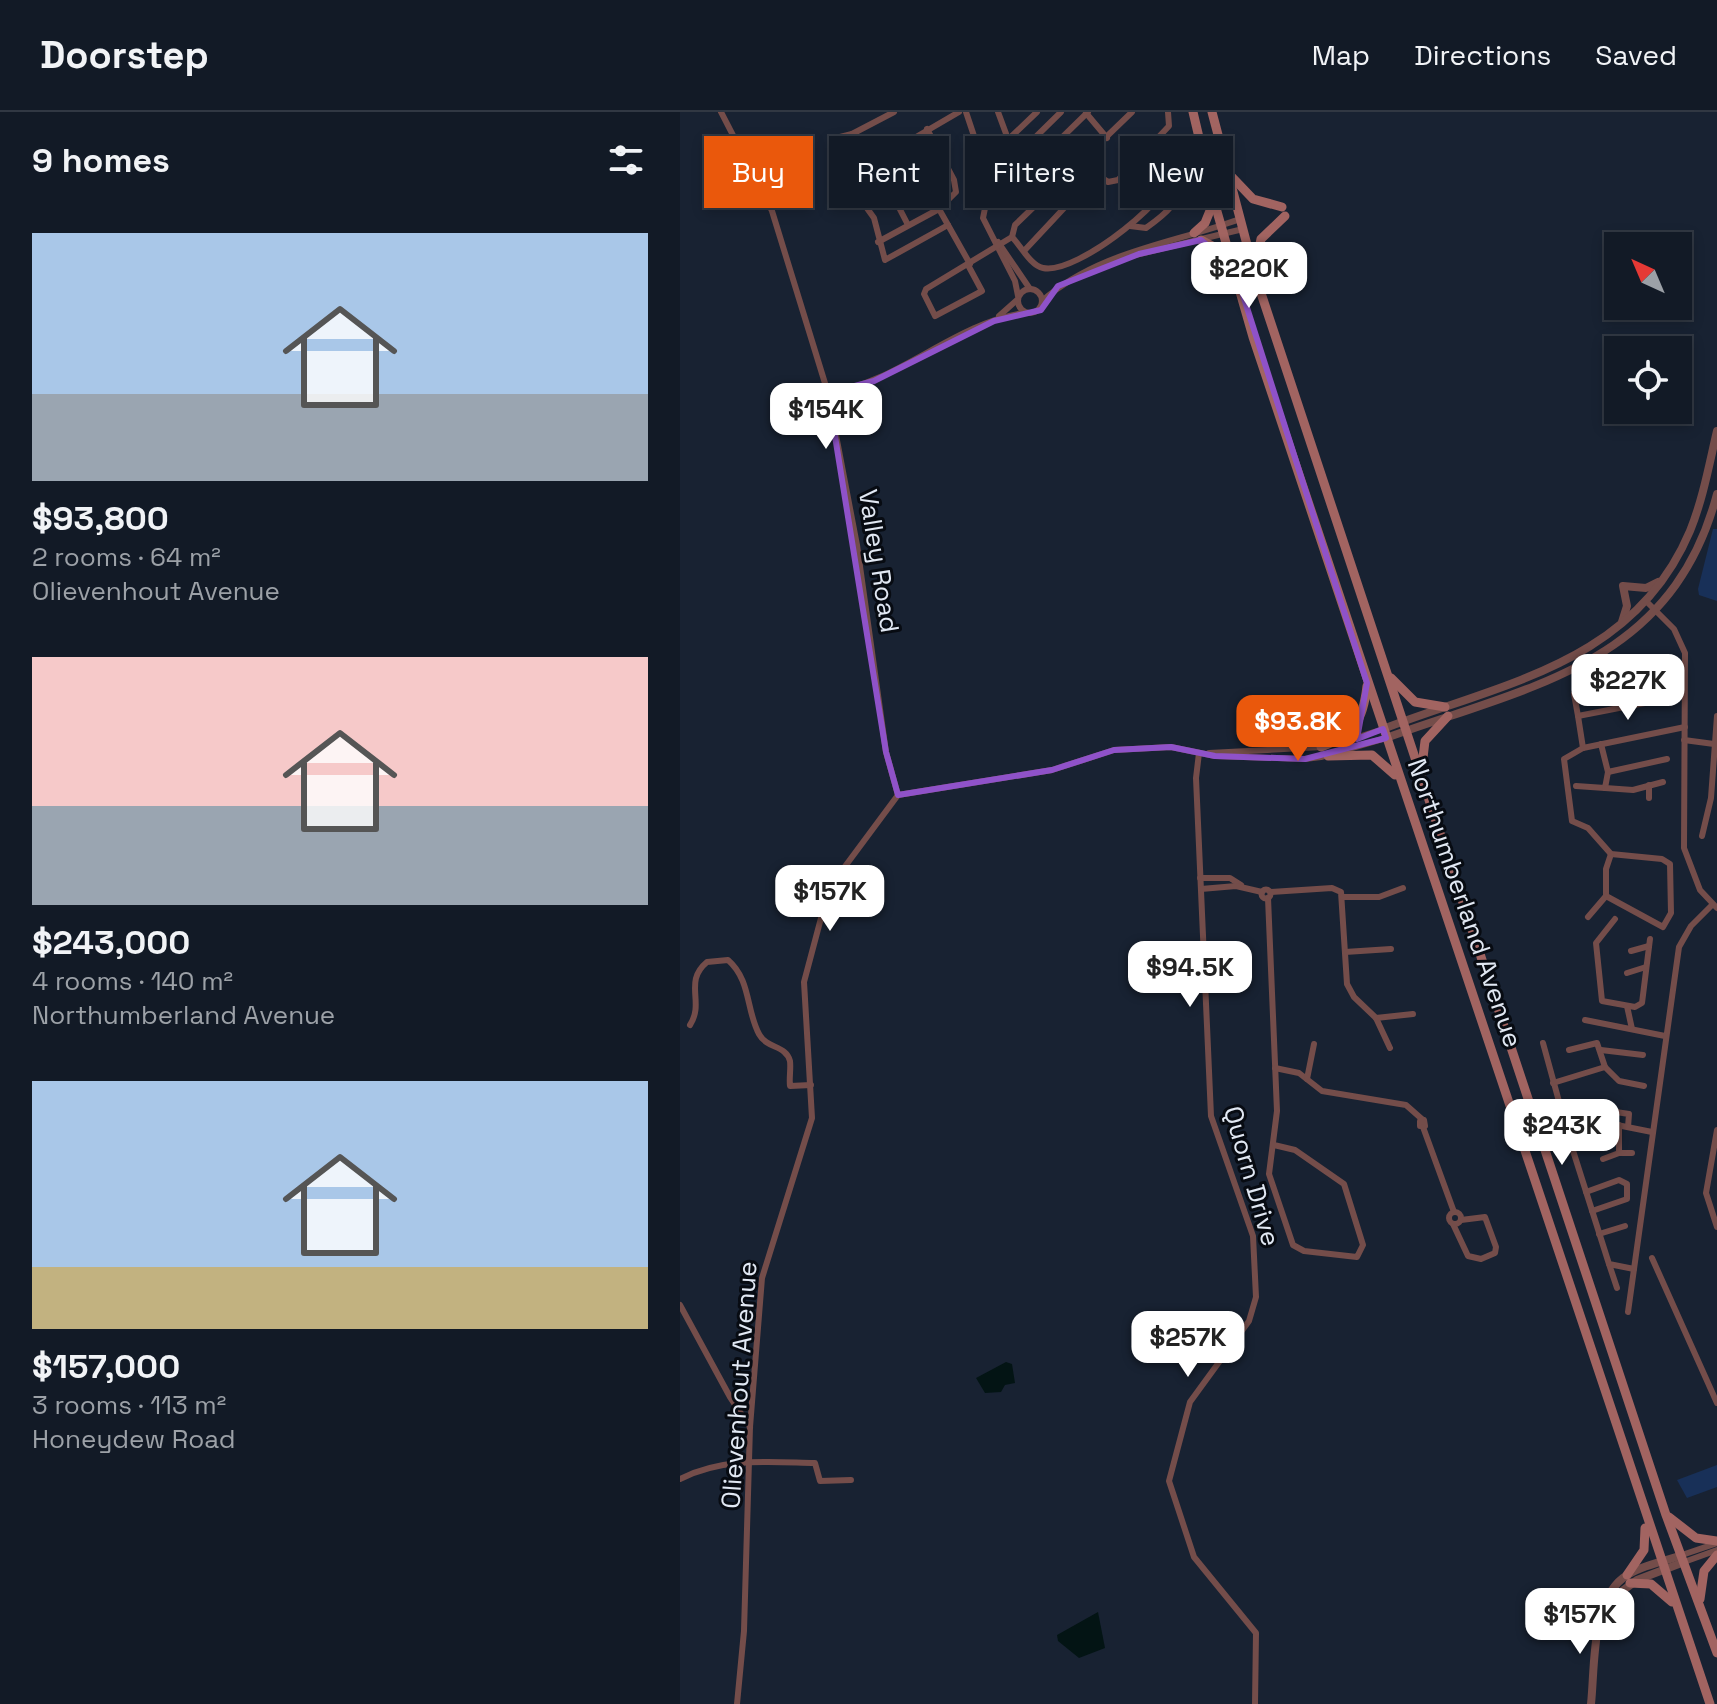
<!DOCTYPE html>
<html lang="en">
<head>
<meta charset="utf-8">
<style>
  body { margin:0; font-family:"Space Grotesk",sans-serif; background:#1f2732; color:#f1f3f6; height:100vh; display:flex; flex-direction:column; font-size:30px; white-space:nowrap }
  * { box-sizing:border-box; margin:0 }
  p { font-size:26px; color:#9ca1a7 }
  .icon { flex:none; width:44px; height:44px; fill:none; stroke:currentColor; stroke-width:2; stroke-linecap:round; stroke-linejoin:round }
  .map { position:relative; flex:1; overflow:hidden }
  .sheet { display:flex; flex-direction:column; background:#121a26; width:680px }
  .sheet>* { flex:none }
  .top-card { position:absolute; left:24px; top:24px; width:760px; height:72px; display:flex; gap:16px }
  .needle { width:52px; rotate:316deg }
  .controls { position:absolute; left:924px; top:120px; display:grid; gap:16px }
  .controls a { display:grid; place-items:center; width:88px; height:88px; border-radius:0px; background:#121a26; box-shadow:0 4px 12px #0003,0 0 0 2px #313843; font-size:40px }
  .price { position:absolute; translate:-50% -68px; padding:0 18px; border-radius:16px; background:#fff; color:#222; font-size:26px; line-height:52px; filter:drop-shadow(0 2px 4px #0008) }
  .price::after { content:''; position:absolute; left:50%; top:48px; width:24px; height:18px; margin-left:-12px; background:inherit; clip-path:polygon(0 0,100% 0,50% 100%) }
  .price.active { background:#ea580c; color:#fff }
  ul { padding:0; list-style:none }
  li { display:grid; align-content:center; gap:16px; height:424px; padding:0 32px }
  li span { display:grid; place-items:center; height:248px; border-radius:0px; color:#555 }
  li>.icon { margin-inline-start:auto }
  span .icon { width:144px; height:144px; fill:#fffc; stroke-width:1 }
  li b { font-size:34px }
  h2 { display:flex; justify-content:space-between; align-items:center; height:96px; padding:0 32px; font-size:34px }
  .chip { padding:0 28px; border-radius:0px; background:#121a26; box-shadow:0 4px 12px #0003,0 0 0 2px #313843; font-size:28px; line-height:72px }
  .chip.active { background:#ea580c; color:#fff }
  header { display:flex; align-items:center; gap:48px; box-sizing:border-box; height:112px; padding:0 40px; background:#121a26; border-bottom:2px solid #313843 }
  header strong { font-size:38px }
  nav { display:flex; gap:44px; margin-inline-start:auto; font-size:28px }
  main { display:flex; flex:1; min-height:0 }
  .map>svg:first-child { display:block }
  .green { fill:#183058 }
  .water { fill:#031414 }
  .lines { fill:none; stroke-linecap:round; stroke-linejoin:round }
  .minor { stroke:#744d4a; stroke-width:6 }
  .tertiary { stroke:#744d4a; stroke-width:8 }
  .secondary { stroke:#a26461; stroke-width:9 }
  .marked { fill:none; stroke:#8f52c9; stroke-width:6; stroke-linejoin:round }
  .labels { text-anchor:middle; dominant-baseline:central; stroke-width:6; stroke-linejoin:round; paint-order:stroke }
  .street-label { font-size:26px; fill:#e1e8f3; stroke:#070b12 }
</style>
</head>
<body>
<header>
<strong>Doorstep</strong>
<nav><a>Map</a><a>Directions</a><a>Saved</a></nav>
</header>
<main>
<section class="sheet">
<h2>9 homes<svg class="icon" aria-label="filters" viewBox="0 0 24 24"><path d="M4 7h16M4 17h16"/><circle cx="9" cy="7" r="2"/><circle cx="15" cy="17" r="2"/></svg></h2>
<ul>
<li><span style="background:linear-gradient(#a9c7e8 65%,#9aa5b1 0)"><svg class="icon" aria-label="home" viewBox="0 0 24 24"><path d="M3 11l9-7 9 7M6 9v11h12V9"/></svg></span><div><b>$93,800</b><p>2 rooms · 64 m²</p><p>Olievenhout Avenue</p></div></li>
<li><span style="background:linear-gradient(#f6c9c9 60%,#9aa5b1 0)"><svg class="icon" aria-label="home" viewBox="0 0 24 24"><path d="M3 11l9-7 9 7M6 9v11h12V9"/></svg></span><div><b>$243,000</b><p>4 rooms · 140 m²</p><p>Northumberland Avenue</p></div></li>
<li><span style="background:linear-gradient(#a9c7e8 75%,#c2b280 0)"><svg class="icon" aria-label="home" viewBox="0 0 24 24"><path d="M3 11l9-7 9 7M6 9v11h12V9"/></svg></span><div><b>$157,000</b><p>3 rooms · 113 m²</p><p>Honeydew Road</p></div></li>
</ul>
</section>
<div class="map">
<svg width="1037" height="1592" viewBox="0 0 1037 1592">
  <rect width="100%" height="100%" fill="#182232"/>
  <!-- green -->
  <g class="green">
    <path d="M1033,417H1037V489L1019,483L1018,477Z"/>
    <path d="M1037,1353V1375L1007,1386L997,1368Z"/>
  </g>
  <!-- water -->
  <g class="water">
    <path d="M326,1250L332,1252L335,1271L325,1273L321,1280L305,1281L296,1266Z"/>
    <path d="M418,1500L425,1536L399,1546L378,1529L377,1523Z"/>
  </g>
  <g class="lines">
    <!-- minor -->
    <g class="minor">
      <path d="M41,0L92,99L148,281L177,433L206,640L218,683"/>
      <path d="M286,0L310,72L303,106L335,169L338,184"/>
      <path d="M318,0L328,27"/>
      <path d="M406,1L427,26"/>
      <path d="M172,22L214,0"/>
      <path d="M302,46L314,41L357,0"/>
      <path d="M195,49L186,44L172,22L160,25L151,33L153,49L194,106L205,148L268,113"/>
      <path d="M351,55L370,78"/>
      <path d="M415,61L428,70L438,68L489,14L488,0"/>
      <path d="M308,66L321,59L381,0"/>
      <path d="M209,74L261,45"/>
      <path d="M304,91L319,87L408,0"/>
      <path d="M259,97L290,152"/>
      <path d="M228,113L195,49L279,0"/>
      <path d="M450,114L466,116C483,104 507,86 497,65"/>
      <path d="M332,125C340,133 351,154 363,156C396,164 502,81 498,48L479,26"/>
      <path d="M198,130L259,97L276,80L274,68L247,17"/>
      <path d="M318,130L350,177"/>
      <path d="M344,139L414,64L410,42"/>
      <path d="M435,148L563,117"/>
      <path d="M288,153L302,179L255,204L244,182L246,177L332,125L335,113L452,0"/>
      <circle cx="350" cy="189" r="12"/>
      <path d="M362,189C419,139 492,132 560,107"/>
      <path d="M319,204L337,188"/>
      <path d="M148,281C219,271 274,211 344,201"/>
      <path d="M966,489L994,517L1005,541L1004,736L1020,778L1037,796"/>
      <path d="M898,604L894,582L980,566"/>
      <path d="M1004,628L1034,632"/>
      <path d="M657,632L703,617"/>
      <path d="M921,632L928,660L987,647"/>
      <path d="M903,636L898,604L985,587"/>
      <path d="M519,641L516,666L531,1004L573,1124L576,1185L569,1209L510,1290L489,1369L514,1445L576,1521L575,1592"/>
      <path d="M529,641L642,635"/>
      <path d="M969,673V686"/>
      <path d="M896,674L925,676L928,660"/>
      <path d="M925,676L953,678L983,670"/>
      <path d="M1022,724L1031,686L1037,604"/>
      <path d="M520,766H550L561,773"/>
      <path d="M521,777L556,774L582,780"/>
      <circle cx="586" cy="782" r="4.5"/>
      <path d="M591,780L652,776L661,780L667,872L674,885L696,906L710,936"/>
      <path d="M926,784L983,815L991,801L990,752L982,747L931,742L908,716L892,709L884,647L903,636L1005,615"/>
      <path d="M926,784V757L931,742"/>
      <path d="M663,785H699L723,776"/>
      <path d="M588,786L597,999L589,1062L613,1133L624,1139L677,1145L683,1133L664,1072L615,1038L594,1033"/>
      <path d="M908,805L926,784"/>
      <path d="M935,807L916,831L922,889L955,895L962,891L970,827"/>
      <path d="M951,839L969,834"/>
      <path d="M665,840L711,837"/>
      <path d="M947,861L966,855"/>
      <path d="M947,894L952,917"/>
      <path d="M696,906L733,902"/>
      <path d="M905,908L985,924"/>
      <path d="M10,913C25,890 3,870 27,850L48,848C71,868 66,898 79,922C87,937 106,933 110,949C111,957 109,966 110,974L131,973"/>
      <path d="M863,931L889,1026"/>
      <path d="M889,938L917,931L925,955"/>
      <path d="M921,938L963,943"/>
      <path d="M595,956L619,961L642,979L726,993L743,1008"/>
      <path d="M627,967L634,932"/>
      <path d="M873,971L925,955L939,969L964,974"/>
      <path d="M936,1000L949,1002L948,1015"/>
      <path d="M744,1008L745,1014H740V1009Z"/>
      <path d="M743,1015L774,1100"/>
      <path d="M1037,1018L1026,1081L1037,1115"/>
      <path d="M939,1041H952"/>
      <path d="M923,1047L939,1041V1013"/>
      <path d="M906,1080L939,1068L947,1072V1087L912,1099"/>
      <circle cx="775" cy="1106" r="6"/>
      <path d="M773,1112L788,1144L801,1147L815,1141L816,1135L805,1105L781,1108"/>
      <path d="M919,1122L945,1114"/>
      <path d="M972,1146L1037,1291"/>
      <path d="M929,1152L937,1176"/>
      <path d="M954,1157L929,1152L889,1026L932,1012L972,1020"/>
      <path d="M0,1193L50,1285L70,1315"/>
      <path d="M948,1200L999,835L1011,814L1032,793"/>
      <path d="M0,1367C44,1345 88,1350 135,1351L140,1369L171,1368"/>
      <path d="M1002,1443L1037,1431"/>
      <path d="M1004,1450L1037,1438"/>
      <path d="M57,1592L64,1519L70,1315L82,1166L132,1006L124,870L149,776L218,683L372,658L434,638L491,635L535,644L625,647L641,645L706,626"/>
    </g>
    <!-- tertiary -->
    <g class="tertiary">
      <path d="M942,510L947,494L943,474L966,476L978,470"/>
      <path d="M703,617C822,571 954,552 1010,419C1023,387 1029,353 1037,319"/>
      <path d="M706,626C849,574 992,553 1037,382"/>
      <path d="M930,1488L957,1468L1004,1450"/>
      <path d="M911,1592C915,1555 911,1491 943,1466C958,1454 983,1450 1002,1443"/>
    </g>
    <!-- secondary -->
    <g class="secondary">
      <path d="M513,0L534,89L573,225L1030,1592"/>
      <path d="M532,0L575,163L986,1403L1037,1541"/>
      <path d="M552,65L573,87L602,95"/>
      <path d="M514,121L525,111L534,89"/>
      <path d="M521,128L536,136L552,152"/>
      <path d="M575,157L581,127L605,104"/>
      <path d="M711,566L735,590L765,595"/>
      <path d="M641,635C675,623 683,608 687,574"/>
      <path d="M648,644L692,643L715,663"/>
      <path d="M742,654L745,629L768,604"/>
      <path d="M989,1405L1016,1426L1037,1429"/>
      <path d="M947,1463L964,1438L965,1416"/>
      <path d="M950,1471L971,1472L992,1490"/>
      <path d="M1020,1487L1024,1459L1037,1443"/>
    </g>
  </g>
  <!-- marked area -->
  <path class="marked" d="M521,128L554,155L687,571L677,627L703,617L706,626L625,647L535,644L491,635L434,638L372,658L218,683L206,640L148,281L194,269L314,209L361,198L378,174L459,142Z"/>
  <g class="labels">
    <!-- street labels -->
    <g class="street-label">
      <text transform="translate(199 449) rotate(81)">Valley Road</text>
      <text transform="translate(785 791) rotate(71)">Northumberland Avenue</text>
      <text transform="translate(572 1064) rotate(74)">Quorn Drive</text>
      <text transform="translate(59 1273) rotate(-86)">Olievenhout Avenue</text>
    </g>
  </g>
</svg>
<div class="controls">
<a><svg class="needle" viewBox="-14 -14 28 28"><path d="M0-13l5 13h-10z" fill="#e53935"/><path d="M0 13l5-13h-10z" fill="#9ca1a7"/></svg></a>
<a><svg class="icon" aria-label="locate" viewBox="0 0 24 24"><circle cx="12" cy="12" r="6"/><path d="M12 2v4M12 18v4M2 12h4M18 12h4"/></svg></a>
</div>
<b class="price" style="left:569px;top:198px">$220K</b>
<b class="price" style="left:146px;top:339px">$154K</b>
<b class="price" style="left:948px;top:610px">$227K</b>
<b class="price active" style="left:618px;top:651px">$93.8K</b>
<b class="price" style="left:150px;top:821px">$157K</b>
<b class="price" style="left:510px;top:897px">$94.5K</b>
<b class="price" style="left:882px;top:1055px">$243K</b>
<b class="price" style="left:508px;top:1267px">$257K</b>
<b class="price" style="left:900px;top:1544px">$157K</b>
<div class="top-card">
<a class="chip active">Buy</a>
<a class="chip">Rent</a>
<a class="chip">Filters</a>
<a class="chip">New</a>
</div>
</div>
</main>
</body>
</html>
